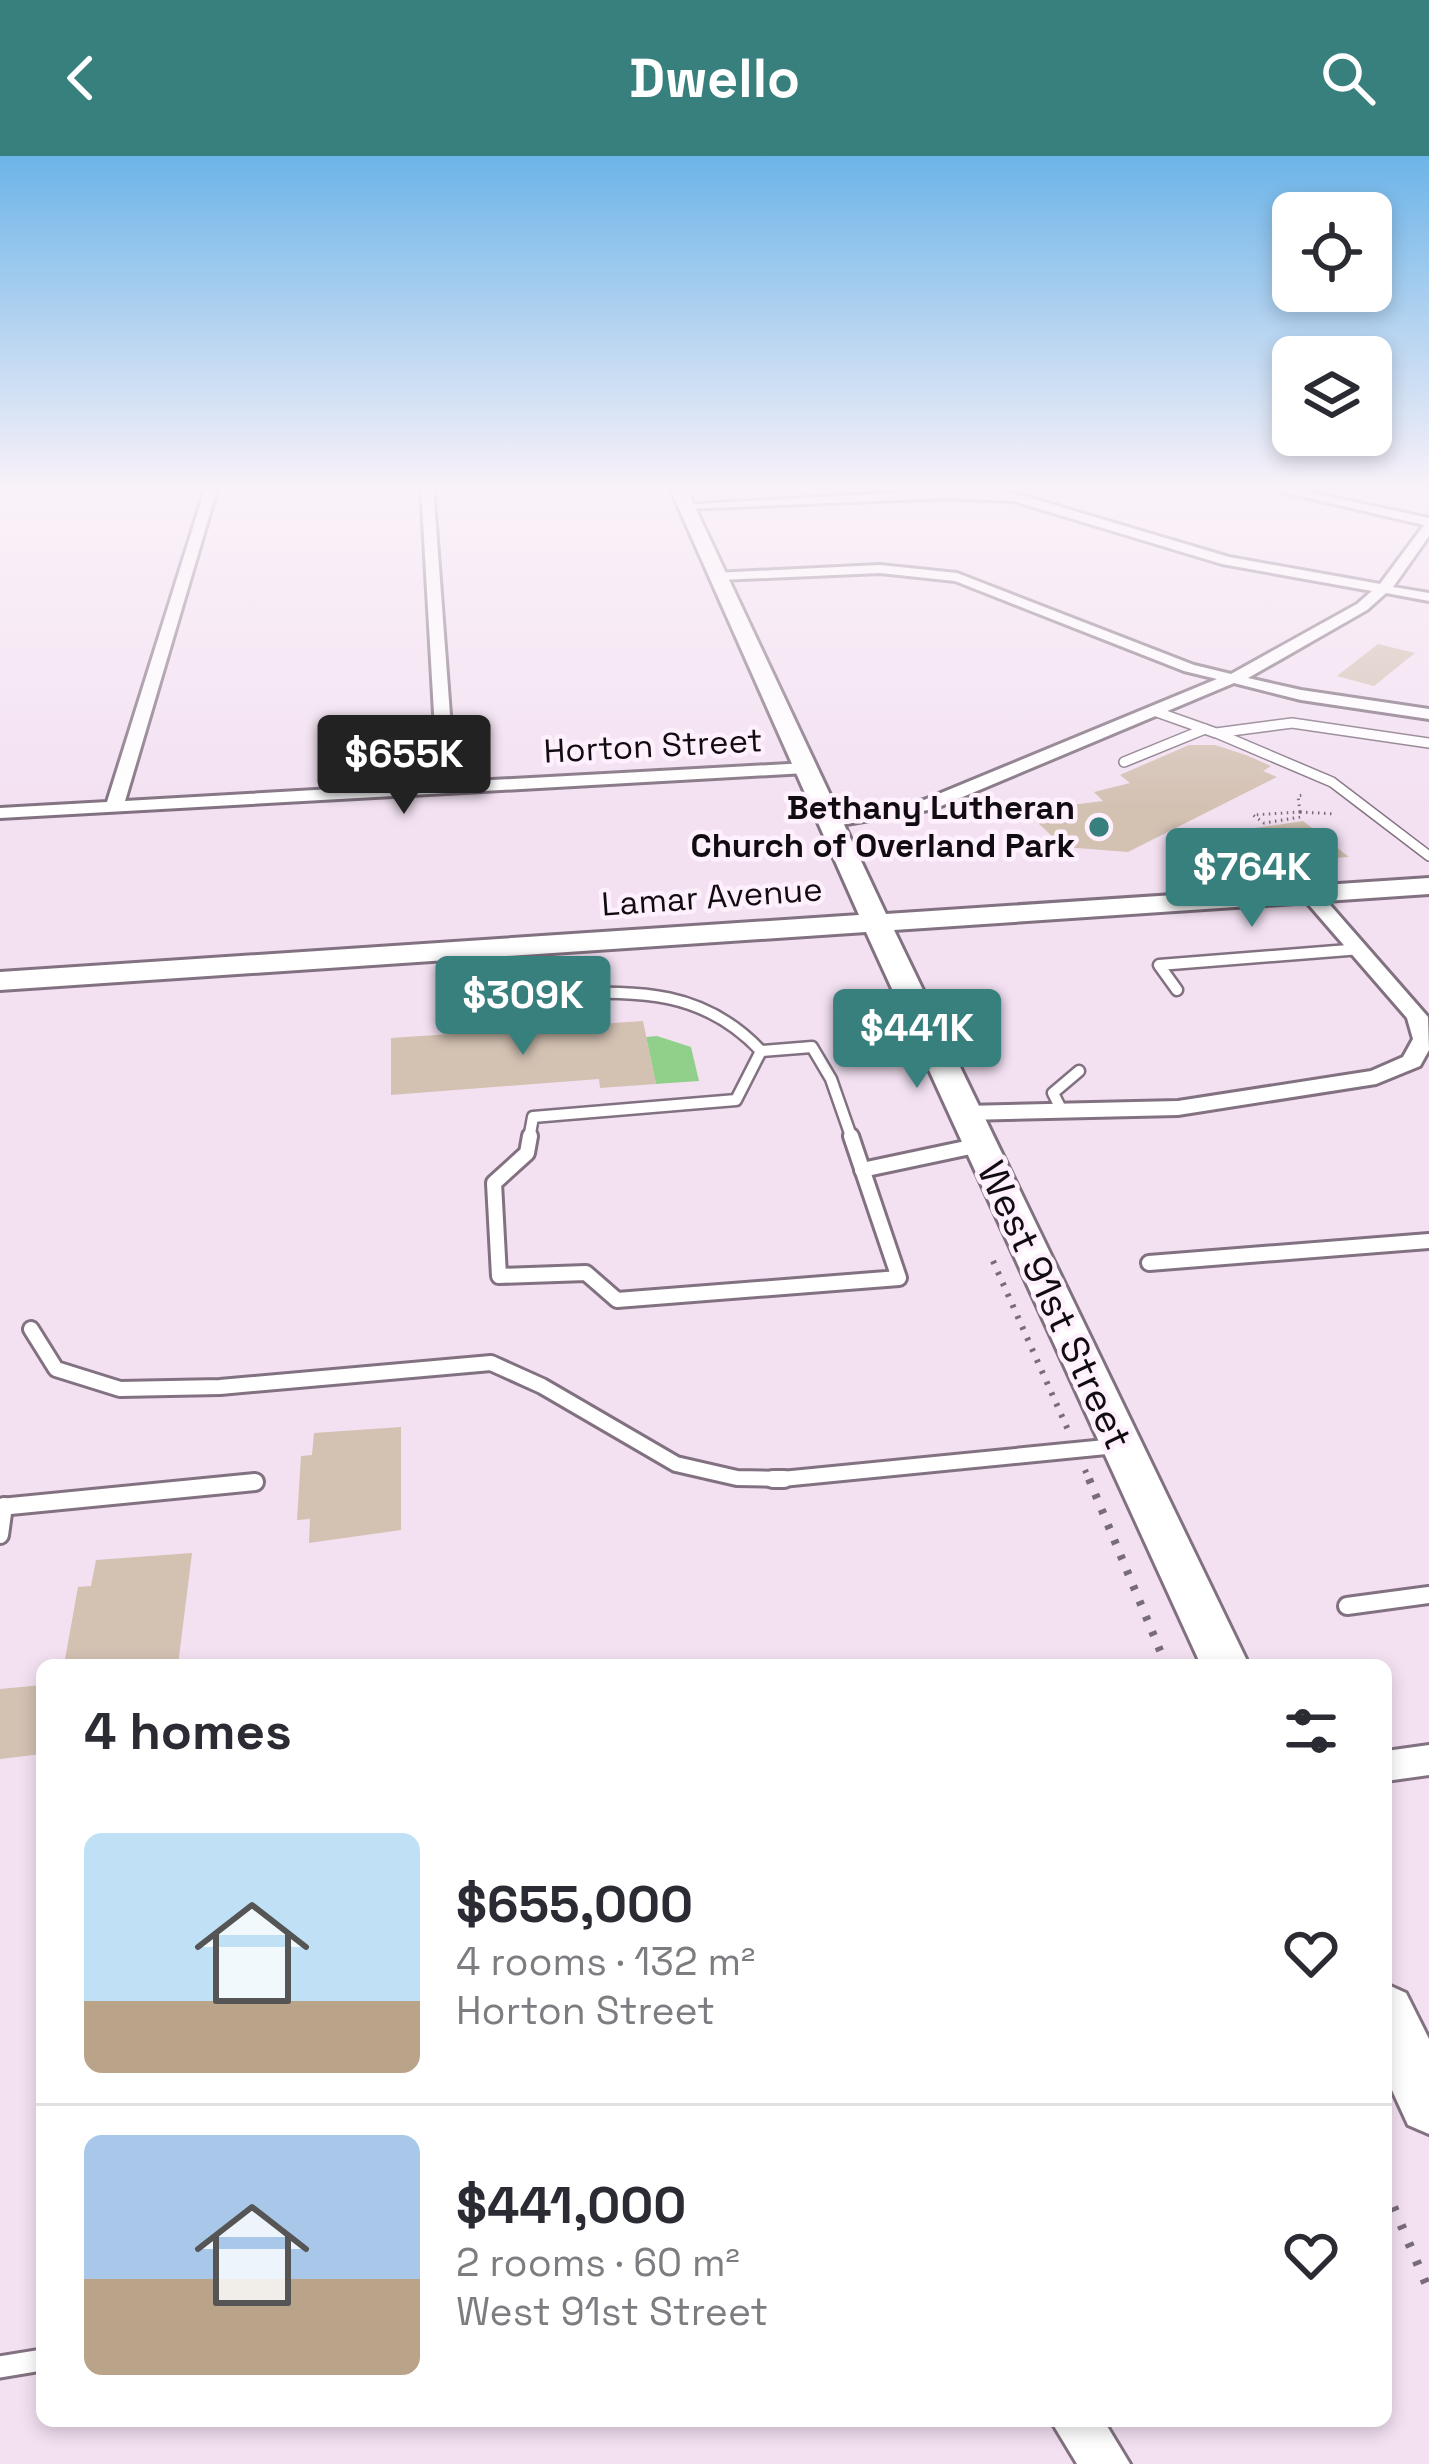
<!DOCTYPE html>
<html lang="en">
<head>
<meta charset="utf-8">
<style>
  body { margin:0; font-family:"Space Grotesk",sans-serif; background:#f2f2f3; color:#2b2b33; height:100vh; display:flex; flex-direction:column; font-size:45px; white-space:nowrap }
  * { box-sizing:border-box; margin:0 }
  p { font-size:39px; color:#7c7c81 }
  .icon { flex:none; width:66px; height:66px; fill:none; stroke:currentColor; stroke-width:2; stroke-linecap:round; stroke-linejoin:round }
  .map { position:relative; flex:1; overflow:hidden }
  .sheet { position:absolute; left:36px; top:1503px; width:1356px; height:768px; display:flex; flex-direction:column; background:#fff; border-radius:18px; box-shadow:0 6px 18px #0003 }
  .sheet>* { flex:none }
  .fabs { position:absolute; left:1272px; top:36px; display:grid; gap:24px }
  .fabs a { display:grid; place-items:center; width:120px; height:120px; border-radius:18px; background:#fff; box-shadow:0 6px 18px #0003; font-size:60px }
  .price { position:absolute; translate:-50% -102px; padding:0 27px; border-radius:12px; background:#37807e; color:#fff; font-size:39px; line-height:78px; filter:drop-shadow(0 3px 6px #0008) }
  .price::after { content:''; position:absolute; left:50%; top:72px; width:36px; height:27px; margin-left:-18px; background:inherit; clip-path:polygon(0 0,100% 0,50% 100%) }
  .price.on { background:#222; color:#fff }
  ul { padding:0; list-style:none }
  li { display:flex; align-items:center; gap:36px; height:300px; padding:0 48px }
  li+li { border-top:3px solid #e1e1e2 }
  li span { display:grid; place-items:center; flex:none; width:336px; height:240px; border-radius:18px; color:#555 }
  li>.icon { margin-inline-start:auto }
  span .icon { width:144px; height:144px; fill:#fffc; stroke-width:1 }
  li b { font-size:51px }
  h2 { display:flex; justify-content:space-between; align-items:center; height:144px; padding:0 48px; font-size:51px }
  header { display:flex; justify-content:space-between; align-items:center; height:156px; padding:0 48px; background:#37807e; color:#fff; font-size:54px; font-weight:700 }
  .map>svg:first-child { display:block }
  .green { fill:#91d08a }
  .building { fill:#d3c1b2 }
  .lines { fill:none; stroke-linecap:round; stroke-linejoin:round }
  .lane-far4-casing { stroke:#827281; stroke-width:12 }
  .lane-far3-casing { stroke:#827281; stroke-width:15 }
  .lane-far2-casing { stroke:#827281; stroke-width:20 }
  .lane-far1-casing { stroke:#827281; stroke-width:22 }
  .lane-casing { stroke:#827281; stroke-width:27 }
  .street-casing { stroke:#827281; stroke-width:6 }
  .secondary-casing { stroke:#827281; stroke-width:6 }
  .path-far3 { stroke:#776c77; stroke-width:3; stroke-dasharray:1.5 4.5; stroke-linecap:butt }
  .path-far2 { stroke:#776c77; stroke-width:6; stroke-dasharray:3 9; stroke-linecap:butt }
  .path-far1 { stroke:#776c77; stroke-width:8; stroke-dasharray:4.5 12; stroke-linecap:butt }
  .path { stroke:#776c77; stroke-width:9; stroke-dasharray:4.5 15; stroke-linecap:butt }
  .lane-far4 { stroke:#fff; stroke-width:9 }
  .lane-far3 { stroke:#fff; stroke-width:10 }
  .lane-far2 { stroke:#fff; stroke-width:14 }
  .lane-far1 { stroke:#fff; stroke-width:16 }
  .lane { stroke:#fff; stroke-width:21 }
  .street { fill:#fff; fill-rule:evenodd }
  .secondary { fill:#fff; fill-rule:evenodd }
  .poi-dot { fill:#37807e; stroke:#fef0fd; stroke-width:4.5 }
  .labels { text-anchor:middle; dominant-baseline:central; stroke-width:9; stroke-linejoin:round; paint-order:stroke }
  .far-street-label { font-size:33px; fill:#110c11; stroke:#fef0fd }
  .far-poi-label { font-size:33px; font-weight:bold; fill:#110c11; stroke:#fef0fd; text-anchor:end }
  .street-label { font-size:39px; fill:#110c11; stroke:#fef0fd }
</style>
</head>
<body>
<header><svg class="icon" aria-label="back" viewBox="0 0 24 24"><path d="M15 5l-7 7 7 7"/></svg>Dwello<svg class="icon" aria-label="search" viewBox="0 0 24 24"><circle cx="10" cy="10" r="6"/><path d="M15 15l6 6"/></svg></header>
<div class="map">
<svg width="1429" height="2308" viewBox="0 0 1429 2308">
  <rect width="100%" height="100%" fill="#f3e1f2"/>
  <!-- green -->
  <path class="green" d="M657,880L691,891L699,925L656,928L646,881Z"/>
  <!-- building -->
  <g class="building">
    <path d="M1378,488L1415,497L1374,530L1337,520Z"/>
    <path d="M1189,589H1215L1246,599L1271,610L1263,615L1277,621L1128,696L1064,691L1039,668L1071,649L1103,645L1094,636L1130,627L1120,619Z"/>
    <path d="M1303,665L1349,701L1246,707L1209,679Z"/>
    <path d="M643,865L656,928L600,932L599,923L391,939V882Z"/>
    <path d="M401,1271V1374L309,1387L310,1363L297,1364L301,1300L312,1299L314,1277Z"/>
    <path d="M192,1397L178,1509H64L78,1431L91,1430L96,1404Z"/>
    <path d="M42,1529V1598L0,1603V1533Z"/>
  </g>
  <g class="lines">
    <defs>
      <g id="lane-far4">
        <path d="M1154,555L1216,577L1292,567L1429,587"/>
        <path d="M1219,578L1332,626L1429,700"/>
        <path d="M1124,606L1205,573"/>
      </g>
      <g id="lane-far3">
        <path d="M449,795L456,832C568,854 674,802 761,895"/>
        <path d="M1177,834L1159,809L1361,793"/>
        <path d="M761,895L812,891L831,923L852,983"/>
        <path d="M1061,953L1053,937L1079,915"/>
        <path d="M529,983L533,961L736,944L761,895"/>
      </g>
      <g id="lane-far2">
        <path d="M530,980L527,997L494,1027L499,1120L586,1117L617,1144L899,1122L851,980"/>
        <path d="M862,1014L980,989"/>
        <path d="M1149,1107L1429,1085"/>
        <path d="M31,1173L56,1213L120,1233L220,1231L491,1207L542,1230L676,1308L737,1322L782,1323L1116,1290"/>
      </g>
      <g id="lane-far1">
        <path d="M773,1323H784"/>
        <path d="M0,1351L255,1326"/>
        <path d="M0,1379L4,1350"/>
        <path d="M1347,1450L1429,1439"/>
      </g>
      <path id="lane" d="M0,2211L42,2204"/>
      <g id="street">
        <path d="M206,330H218L125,645L438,627L421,330H433L455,626L806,607L814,612L806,617L0,662V652L107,646Z"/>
        <path d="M1257,330H1279L1429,362V380L1393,431L1429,437V445L1386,437L1367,454L1248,522L1301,534L1429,553V563L1301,544L1234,527L934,653L829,671L820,666L823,662L924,644L1217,523L1184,515L955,425L880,417L719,424L714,417L880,409L957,417L1194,509L1231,518L1357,448L1372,435L1222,408L1013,345L946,342L686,353L680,349L946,334L1014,337L1229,401L1380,428L1424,369Z"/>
        <path d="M1310,732L1317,734L1428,861L1429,894L1420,910L1376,928L1178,959L965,964L953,957L965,950L1178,945L1371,915L1403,901L1413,883L1407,862L1303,742V734Z"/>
        <path d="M1429,1589V1619L1386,1625V1595Z"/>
        <path d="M1051,2265H1104L1130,2308H1077Z"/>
      </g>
      <g id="secondary">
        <path d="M669,330H685L886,758L1429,722V738L894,774L1249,1509H1201L866,776L0,834V816L859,759Z"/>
        <path d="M1386,1828L1406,1837L1429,1883V1978L1408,1969L1386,1921Z"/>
      </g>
    </defs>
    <!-- lane-far4 casing -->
    <use href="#lane-far4" class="lane-far4-casing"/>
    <!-- lane-far3 casing -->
    <use href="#lane-far3" class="lane-far3-casing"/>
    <!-- lane-far2 casing -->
    <use href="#lane-far2" class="lane-far2-casing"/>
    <!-- lane-far1 casing -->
    <use href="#lane-far1" class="lane-far1-casing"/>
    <!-- lane casing -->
    <use href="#lane" class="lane-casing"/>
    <!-- street casing -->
    <use href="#street" class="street-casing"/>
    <!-- secondary casing -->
    <use href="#secondary" class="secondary-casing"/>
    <!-- path-far3 -->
    <g class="path-far3">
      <path d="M1300,656L1336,658"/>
      <path d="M1300,656L1301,661L1264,667L1253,659Z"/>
      <path d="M1300,656L1298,640L1303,639"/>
    </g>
    <!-- path-far2 -->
    <g class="path-far2">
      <path d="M993,1105L1068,1274"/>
      <path d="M1085,1314L1090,1326"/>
    </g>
    <!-- path-far1 -->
    <path class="path-far1" d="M1089,1323L1166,1509"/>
    <!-- path -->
    <path class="path" d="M1386,2033L1429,2135"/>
    <!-- lane-far4 -->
    <use href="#lane-far4" class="lane-far4"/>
    <!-- lane-far3 -->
    <use href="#lane-far3" class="lane-far3"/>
    <!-- lane-far2 -->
    <use href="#lane-far2" class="lane-far2"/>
    <!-- lane-far1 -->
    <use href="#lane-far1" class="lane-far1"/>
    <!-- lane -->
    <use href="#lane" class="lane"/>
    <!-- street -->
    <use href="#street" class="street"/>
    <!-- secondary -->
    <use href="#secondary" class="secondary"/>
  </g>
  <!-- sky -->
  <linearGradient id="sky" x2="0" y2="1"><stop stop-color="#6cb4e8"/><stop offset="0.51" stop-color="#faf2f9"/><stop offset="1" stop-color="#faf2f9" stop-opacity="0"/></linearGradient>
  <rect width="1429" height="653" fill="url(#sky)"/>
  <!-- markers -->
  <circle class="poi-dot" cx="1099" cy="671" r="12"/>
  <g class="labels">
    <!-- far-street labels -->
    <g class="far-street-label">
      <text transform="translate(653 590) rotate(-3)">Horton Street</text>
      <text transform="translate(712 741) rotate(-4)">Lamar Avenue</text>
    </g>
    <!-- far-poi labels -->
    <g class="far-poi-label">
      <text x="1075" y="652">Bethany Lutheran<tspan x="1075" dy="38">Church of Overland Park</tspan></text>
    </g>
    <!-- street labels -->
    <g class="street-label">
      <text transform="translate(1055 1149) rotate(65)">West 91st Street</text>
    </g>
  </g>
</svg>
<div class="fabs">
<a><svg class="icon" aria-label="locate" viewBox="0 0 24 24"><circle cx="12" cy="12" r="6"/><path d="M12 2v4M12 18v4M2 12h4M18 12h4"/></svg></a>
<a><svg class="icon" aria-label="layers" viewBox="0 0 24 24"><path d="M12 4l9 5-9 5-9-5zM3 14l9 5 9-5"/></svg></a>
</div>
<b class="price on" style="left:404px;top:661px">$655K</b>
<b class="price" style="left:1252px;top:774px">$764K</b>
<b class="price" style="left:523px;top:902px">$309K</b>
<b class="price" style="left:917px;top:935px">$441K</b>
<section class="sheet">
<h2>4 homes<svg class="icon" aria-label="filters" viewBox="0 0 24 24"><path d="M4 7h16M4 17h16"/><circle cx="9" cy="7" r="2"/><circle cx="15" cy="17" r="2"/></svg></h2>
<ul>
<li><span style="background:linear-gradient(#bfe0f5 70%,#b9a48a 0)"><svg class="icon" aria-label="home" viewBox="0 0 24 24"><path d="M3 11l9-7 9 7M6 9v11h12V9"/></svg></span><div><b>$655,000</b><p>4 rooms · 132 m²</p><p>Horton Street</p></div><svg class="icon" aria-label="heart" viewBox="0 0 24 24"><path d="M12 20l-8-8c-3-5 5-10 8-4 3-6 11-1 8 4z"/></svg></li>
<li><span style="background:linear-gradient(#a9c7e8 60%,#b9a48a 0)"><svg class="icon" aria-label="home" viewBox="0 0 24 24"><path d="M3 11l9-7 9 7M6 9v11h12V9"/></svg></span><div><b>$441,000</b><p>2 rooms · 60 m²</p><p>West 91st Street</p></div><svg class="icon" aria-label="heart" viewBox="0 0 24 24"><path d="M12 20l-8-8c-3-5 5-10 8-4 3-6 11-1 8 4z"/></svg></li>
</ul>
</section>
</div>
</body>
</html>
